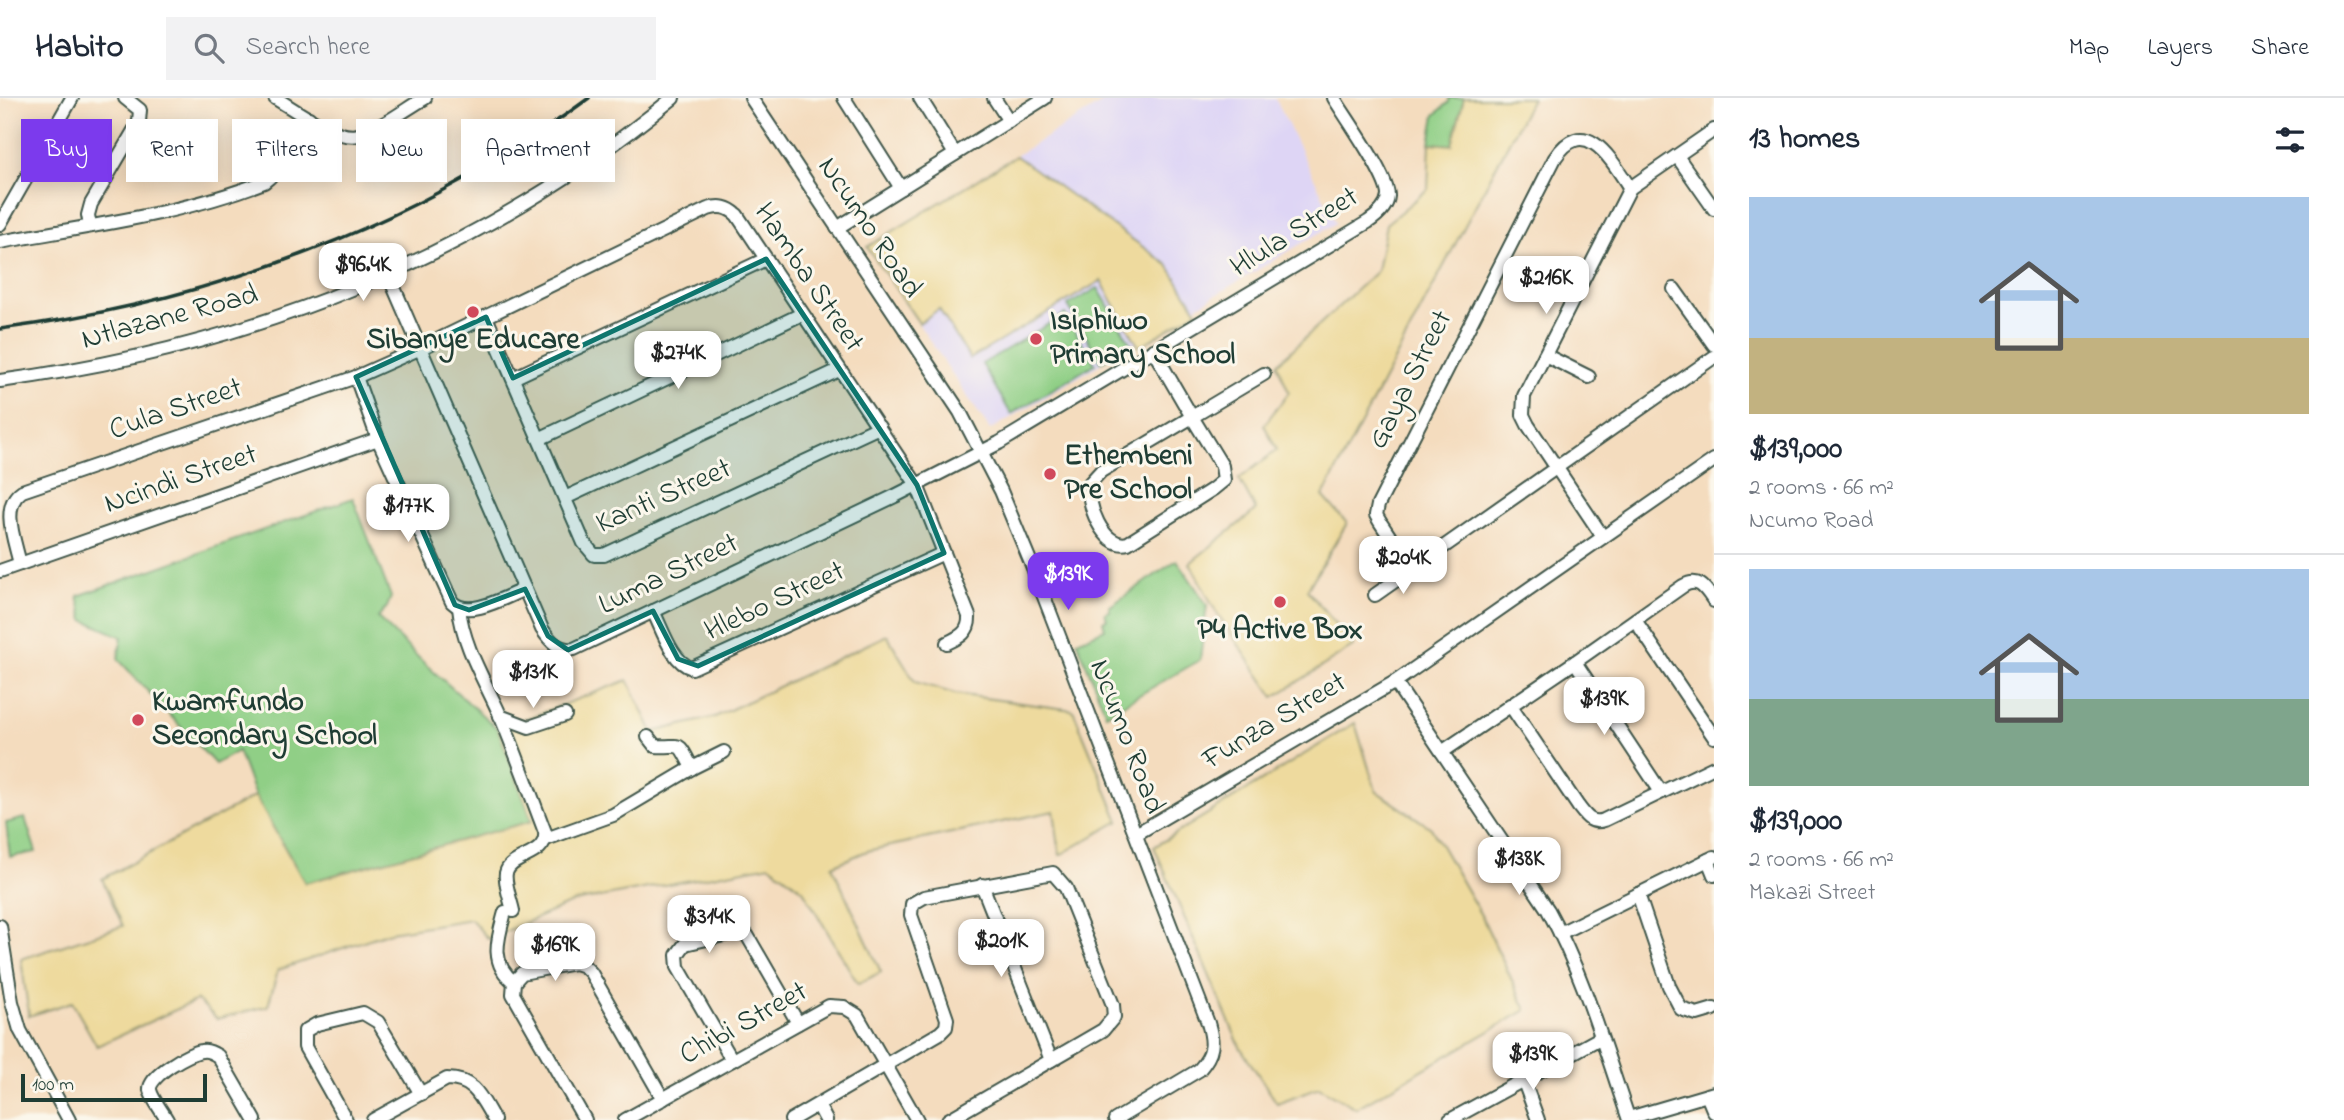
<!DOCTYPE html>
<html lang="en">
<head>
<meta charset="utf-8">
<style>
  body { margin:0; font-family:"Indie Flower",sans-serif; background:#f2f2f3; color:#1f2937; height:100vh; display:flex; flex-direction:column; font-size:26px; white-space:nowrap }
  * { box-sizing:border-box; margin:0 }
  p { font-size:23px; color:#747a83 }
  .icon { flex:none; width:38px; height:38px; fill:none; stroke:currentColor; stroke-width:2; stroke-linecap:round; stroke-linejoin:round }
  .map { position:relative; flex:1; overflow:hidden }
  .drawer { display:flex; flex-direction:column; background:#fff; width:630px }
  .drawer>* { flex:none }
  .guide { position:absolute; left:21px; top:21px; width:665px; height:63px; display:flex; gap:14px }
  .scale { position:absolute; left:21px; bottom:18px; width:186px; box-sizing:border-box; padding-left:7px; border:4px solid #1f3d34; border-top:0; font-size:19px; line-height:24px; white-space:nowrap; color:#1f3d34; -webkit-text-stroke:5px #fbf7ec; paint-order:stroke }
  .price { position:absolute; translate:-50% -60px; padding:0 16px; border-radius:14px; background:#fff; color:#222; font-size:23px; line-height:46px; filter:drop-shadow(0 2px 4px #0008) }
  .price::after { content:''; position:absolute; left:50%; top:42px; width:21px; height:16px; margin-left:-10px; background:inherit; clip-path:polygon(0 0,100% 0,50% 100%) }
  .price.selected { background:#7c3aed; color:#fff }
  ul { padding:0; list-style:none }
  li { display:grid; align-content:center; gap:14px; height:371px; padding:0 35px }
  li+li { border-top:2px solid #e0e1e3 }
  li span { display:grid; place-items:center; height:217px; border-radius:0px; color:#555 }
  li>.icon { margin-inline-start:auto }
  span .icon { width:126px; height:126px; fill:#fffc; stroke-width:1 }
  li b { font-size:30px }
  h2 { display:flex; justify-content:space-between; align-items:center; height:84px; padding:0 35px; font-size:30px }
  .pill { padding:0 24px; border-radius:0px; background:#fff; box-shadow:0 4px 18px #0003; font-size:24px; line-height:63px }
  .pill.selected { background:#7c3aed; color:#fff }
  header { display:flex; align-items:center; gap:42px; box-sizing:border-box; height:98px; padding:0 35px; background:#fff; border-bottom:2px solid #e0e1e3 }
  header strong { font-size:33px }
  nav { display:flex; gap:38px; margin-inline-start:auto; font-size:24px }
  .search { width:490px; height:63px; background:#f2f2f3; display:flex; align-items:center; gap:18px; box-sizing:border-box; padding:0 24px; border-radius:0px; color:#747a83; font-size:26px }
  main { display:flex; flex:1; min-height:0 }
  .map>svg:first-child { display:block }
  .built { fill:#ded5f5 }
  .green { fill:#90cf86; stroke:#58865d; stroke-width:2 }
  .sand { fill:#eeda9e; stroke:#868c69; stroke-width:2 }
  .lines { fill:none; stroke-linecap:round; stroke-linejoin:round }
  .minor-casing { stroke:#3f5549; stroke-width:16 }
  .minor { stroke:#fff; stroke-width:12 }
  .rail { stroke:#1f3d34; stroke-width:3.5 }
  .marked { fill:#0f766e; fill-opacity:0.2; stroke:#0f766e; stroke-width:5; stroke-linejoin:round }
  .poi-dot { fill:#d1495b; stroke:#fbf7ec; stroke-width:2.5 }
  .labels { text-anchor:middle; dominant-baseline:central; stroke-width:6; stroke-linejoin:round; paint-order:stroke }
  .street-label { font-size:30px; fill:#1f3d34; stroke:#fbf7ec }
  .poi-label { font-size:30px; font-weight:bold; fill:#1f3d34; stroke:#fbf7ec; text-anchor:start }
</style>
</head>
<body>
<header>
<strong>Habito</strong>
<div class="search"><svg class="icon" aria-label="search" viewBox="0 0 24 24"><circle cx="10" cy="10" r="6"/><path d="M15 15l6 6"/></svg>Search here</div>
<nav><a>Map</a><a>Layers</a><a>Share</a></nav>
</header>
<main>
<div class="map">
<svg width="1714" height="1022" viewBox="0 0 1714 1022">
  <rect width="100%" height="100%" fill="#fbf7ec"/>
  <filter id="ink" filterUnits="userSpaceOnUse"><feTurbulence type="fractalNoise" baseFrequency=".0143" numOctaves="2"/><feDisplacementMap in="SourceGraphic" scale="14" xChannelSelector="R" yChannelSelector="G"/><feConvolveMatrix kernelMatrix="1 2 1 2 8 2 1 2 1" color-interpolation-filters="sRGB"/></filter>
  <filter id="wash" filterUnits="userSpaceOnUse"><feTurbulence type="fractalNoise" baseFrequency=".00686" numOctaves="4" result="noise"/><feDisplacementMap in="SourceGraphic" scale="28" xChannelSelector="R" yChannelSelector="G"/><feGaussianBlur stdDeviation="1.57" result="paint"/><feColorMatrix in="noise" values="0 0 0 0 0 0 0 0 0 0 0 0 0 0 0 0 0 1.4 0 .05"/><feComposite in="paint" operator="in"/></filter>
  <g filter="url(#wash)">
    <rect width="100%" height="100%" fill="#f4dcbe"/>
    <!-- built -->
    <path class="built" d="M1110,0H1275L1336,125L990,332L867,149Z"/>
    <!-- green -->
    <g class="green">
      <path d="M1449,0H1464L1452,47L1430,45L1435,17L1449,4Z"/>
      <path d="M1098,190L1131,246L1101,264L1068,207Z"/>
      <path d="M1065,216L1095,266L1011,316L982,266Z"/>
      <path d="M353,400L391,499L387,509L378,520L424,565L498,631L533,723L305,785L255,698L238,653L215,666L118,561L122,539L84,522L78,498Z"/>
      <path d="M1177,462L1207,507L1200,562L1106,616L1077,543L1105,531L1103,523L1107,521L1105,515L1110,513L1109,509Z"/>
      <path d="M25,720L36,754L10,759L6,725Z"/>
    </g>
    <!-- sand -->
    <g class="sand">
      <path d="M1464,0H1532L1323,398L1347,425L1307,492L1354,548L1274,599L1215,512L1190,465L1256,412L1239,381L1277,352L1264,327L1289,294L1277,266L1377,173L1386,126L1428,91L1430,45L1452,47Z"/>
      <path d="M1016,58L1168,167L1197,213L1139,249L1101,183L970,261L939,211L919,225L867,149Z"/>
      <path d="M887,537L915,584L955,596L1073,612L1119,723L1060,757L1054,713L867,753L832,768L881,874L858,886L803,792L770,767L574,804L488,841L471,821L390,834L278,872L268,908L217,921L197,902L97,948L72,904L29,918L21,861L123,828L102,781L255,698L305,785L532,723L498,631L628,582L653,634L715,619Z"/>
      <path d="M1355,625L1376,693L1431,730L1482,819L1526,912L1356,1010L1319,989L1277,1005L1240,949L1154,749Z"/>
    </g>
  </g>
  <g filter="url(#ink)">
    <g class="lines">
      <defs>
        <g id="minor">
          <path d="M275,0C294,11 337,43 358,37C381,31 404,12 425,0"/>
          <path d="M751,0L960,314L1001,393L1033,470L1208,925C1214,945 1214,955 1199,972L1115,1022"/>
          <path d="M844,0L901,90"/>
          <path d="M920,0L955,56"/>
          <path d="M994,0L1009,23"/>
          <path d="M1677,58L1714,111"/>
          <path d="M0,126L72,0"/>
          <path d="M90,128L88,117L91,106L139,24L140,12L125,0"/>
          <path d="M837,130L1045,0"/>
          <path d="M0,144C88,128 180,117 264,84C284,69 296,41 309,20"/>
          <path d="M388,176L542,531C550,543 559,553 574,551L895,398L999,345L1368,124C1377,118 1387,110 1388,98C1388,78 1346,20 1334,0"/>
          <path d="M1674,191L1714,247"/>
          <path d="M486,219L584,445L594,457H604L879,329"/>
          <path d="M1153,252L1192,319L1264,276"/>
          <path d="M1545,257L1589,279"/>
          <path d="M356,279L378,341L452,504C469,521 505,499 525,491"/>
          <path d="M513,280L766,161"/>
          <path d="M0,283C248,250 479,160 673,0"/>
          <path d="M1192,319L1222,368L1224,382L1213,391L1128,445C1103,452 1085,403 1090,385L1101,373Z"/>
          <path d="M539,341L802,216"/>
          <path d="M565,400L839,272"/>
          <path d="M1603,439L1528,327L1523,317L1524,298L1630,90L1714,32"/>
          <path d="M20,466C15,443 0,408 22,393L356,279L421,250L708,111C720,107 728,109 737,117L917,387L969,518C970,534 960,539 947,545"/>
          <path d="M1411,471L1380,424L1376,417L1378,407L1555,60C1585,14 1612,63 1630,90"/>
          <path d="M0,473L378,341"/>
          <path d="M1375,497L1714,259"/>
          <path d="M459,510C463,548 484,581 500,617C516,655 530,695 545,734C548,759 510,757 506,775C504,785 511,803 513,813"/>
          <path d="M653,513C662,530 672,565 692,570L944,455"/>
          <path d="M1635,522L1714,639"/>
          <path d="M1575,564L1661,694"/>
          <path d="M1395,584L1548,812C1584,877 1605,952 1629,1022"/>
          <path d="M1510,607L1578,708C1585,717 1591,727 1604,722L1714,669"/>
          <path d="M500,618L529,629L565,617"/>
          <path d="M648,639L655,648C683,650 677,640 692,670"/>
          <path d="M1442,654L1575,564L1683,488C1699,479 1705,490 1714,503"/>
          <path d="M1136,736L1395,584L1714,362"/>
          <path d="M546,741L613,717L692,670L724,654"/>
          <path d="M1708,762L1714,777"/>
          <path d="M982,787L1051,962"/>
          <path d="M1638,796L1669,888L1681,911L1697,916L1714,911"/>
          <path d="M505,814C498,840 489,865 514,884"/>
          <path d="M0,828L12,904L20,932L69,1022"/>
          <path d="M1560,835L1714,759"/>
          <path d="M732,962L678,869L677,857L685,846L737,834L747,837L798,925"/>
          <path d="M1523,981L1538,1022"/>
          <path d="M1707,997L1714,1014"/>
          <path d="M818,1007L826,1022"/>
          <path d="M1629,1020L1714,995"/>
          <path d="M167,1022C162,1013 152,1001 150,992C148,978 190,954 202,953C208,952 213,955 218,958L255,1022"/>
          <path d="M346,1022L305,949V933L317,926L363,915L378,924L421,996"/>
          <path d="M373,1022L447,981C475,981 481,1000 494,1022"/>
          <path d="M585,1022L513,896L514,884L522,875L575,865L584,868L591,875L663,1001"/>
          <path d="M625,1022L829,908L844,909L857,917L917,1022"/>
          <path d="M791,1022L940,935L946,929L947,921L911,817L912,806L924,799L1053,775L1066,790L1113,907L1114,919L1103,932L948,1022"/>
          <path d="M1450,1022L1600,940"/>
        </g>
      </defs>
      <!-- minor casing -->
      <use href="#minor" class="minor-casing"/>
      <!-- minor -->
      <use href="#minor" class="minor"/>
      <!-- rail -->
      <path class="rail" d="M0,231C212,204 417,127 589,0"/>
    </g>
  </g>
  <!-- marked area -->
  <path class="marked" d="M766,161L917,387L944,455L698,568L678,561L653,513L568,552L548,538L525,491L469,512L455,507L356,279L486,219L513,280Z"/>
  <!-- markers -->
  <g class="poi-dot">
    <circle cx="473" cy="214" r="7"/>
    <circle cx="1036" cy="241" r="7"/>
    <circle cx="1050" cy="376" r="7"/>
    <circle cx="1280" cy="504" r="7"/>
    <circle cx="138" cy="622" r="7"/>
  </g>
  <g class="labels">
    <!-- street labels -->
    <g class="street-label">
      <text transform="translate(869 130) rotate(56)">Ncumo Road</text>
      <text transform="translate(1295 135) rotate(-32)">Hlula Street</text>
      <text transform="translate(808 180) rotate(56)">Hamba Street</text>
      <text transform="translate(170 220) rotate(-15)">Ntlazane Road</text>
      <text transform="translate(1411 282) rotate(-63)">Gaya Street</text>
      <text transform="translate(176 312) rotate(-19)">Cula Street</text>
      <text transform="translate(181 382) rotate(-19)">Ncindi Street</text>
      <text transform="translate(664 399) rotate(-24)">Kanti Street</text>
      <text transform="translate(669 477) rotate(-26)">Luma Street</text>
      <text transform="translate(775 504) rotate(-25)">Hlebo Street</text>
      <text transform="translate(1275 624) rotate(-31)">Funza Street</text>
      <text transform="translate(1126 639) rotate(69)">Ncumo Road</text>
      <text transform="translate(744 926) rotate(-29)">Chibi Street</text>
    </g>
    <!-- poi labels -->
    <g class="poi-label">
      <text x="1050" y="224">Isiphiwo<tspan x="1050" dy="34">Primary School</tspan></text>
      <text x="473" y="243" text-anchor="middle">Sibanye Educare</text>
      <text x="1064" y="359">Ethembeni<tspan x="1064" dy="34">Pre School</tspan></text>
      <text x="1280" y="533" text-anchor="middle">P4 Active Box</text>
      <text x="152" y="605">Kwamfundo<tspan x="152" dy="34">Secondary School</tspan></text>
    </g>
  </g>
</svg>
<div class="scale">100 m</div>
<b class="price" style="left:363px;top:205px">$96.4K</b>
<b class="price" style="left:1546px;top:218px">$216K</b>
<b class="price" style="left:678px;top:293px">$274K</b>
<b class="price" style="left:408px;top:446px">$177K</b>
<b class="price" style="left:1403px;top:498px">$204K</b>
<b class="price selected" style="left:1068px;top:514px">$139K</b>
<b class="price" style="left:533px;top:612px">$131K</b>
<b class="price" style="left:1604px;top:639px">$139K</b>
<b class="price" style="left:1519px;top:799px">$138K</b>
<b class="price" style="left:709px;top:857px">$314K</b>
<b class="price" style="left:1001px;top:881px">$201K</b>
<b class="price" style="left:555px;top:885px">$169K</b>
<b class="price" style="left:1533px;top:994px">$139K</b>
<div class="guide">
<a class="pill selected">Buy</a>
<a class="pill">Rent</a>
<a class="pill">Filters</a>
<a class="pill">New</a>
<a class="pill">Apartment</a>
</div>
</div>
<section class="drawer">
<h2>13 homes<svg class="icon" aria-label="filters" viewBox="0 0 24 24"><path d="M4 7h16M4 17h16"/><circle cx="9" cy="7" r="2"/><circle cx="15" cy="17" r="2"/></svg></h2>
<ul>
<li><span style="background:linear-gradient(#a9c7e8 65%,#c2b280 0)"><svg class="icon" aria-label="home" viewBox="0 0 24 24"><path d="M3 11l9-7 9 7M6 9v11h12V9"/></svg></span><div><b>$139,000</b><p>2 rooms · 66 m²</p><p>Ncumo Road</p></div></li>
<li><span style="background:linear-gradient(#a9c7e8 60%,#7fa58c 0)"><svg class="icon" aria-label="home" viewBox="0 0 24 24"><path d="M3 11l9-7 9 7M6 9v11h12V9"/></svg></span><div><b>$139,000</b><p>2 rooms · 66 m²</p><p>Makazi Street</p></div></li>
</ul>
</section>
</main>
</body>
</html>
